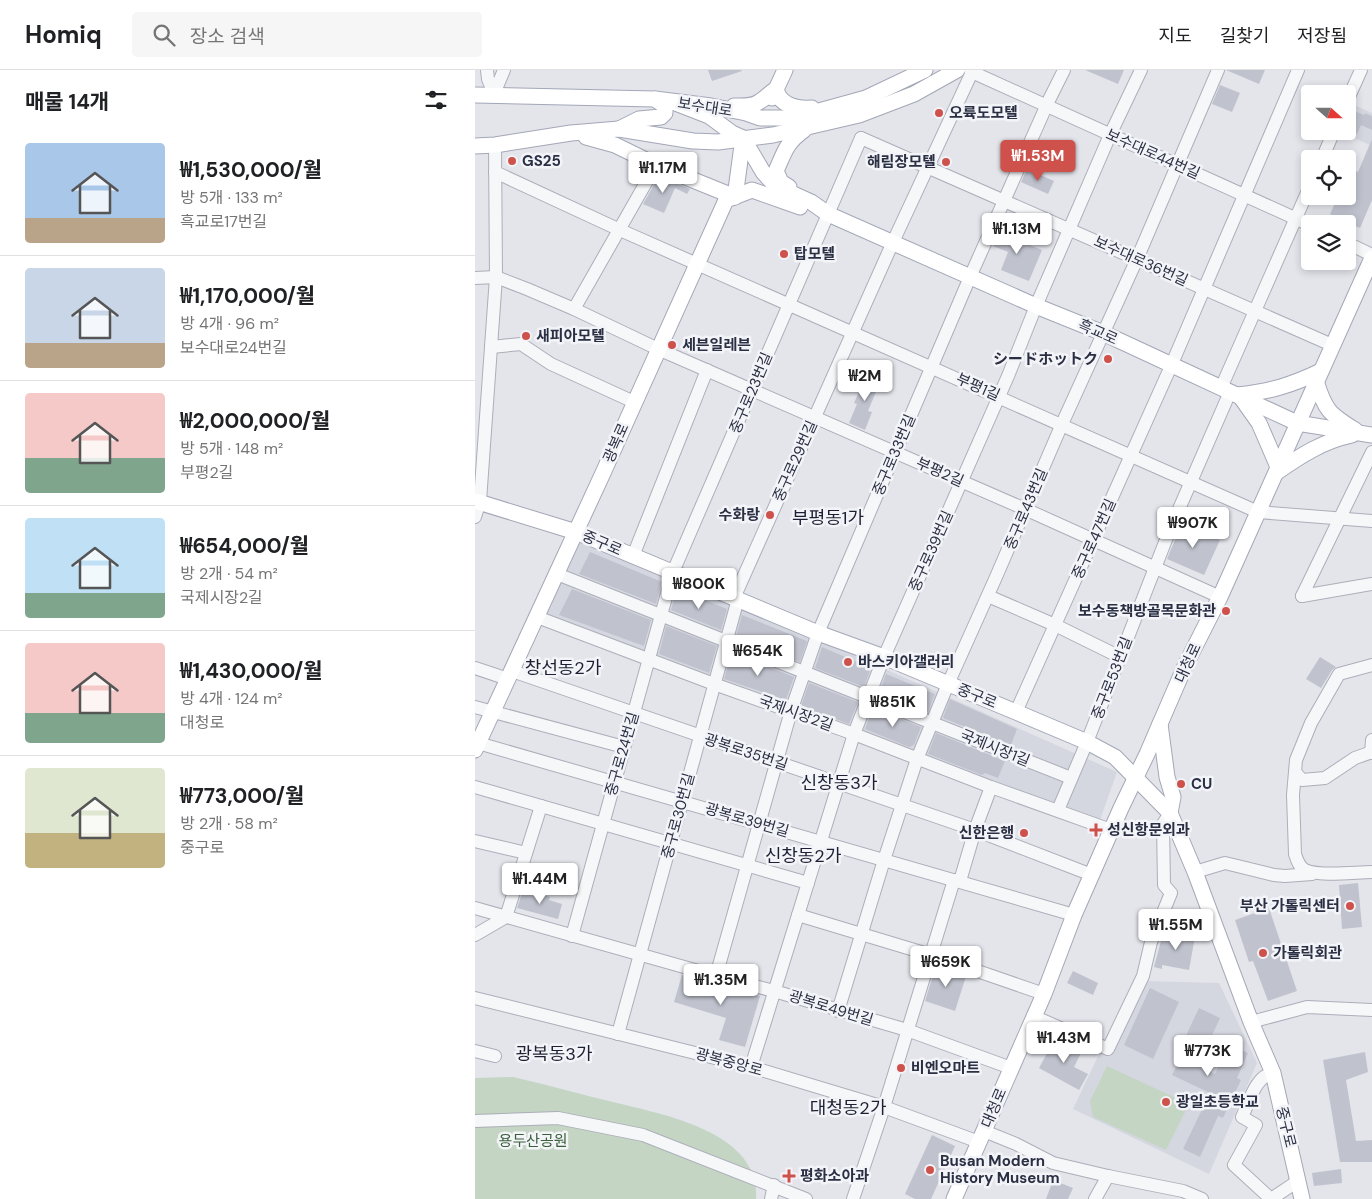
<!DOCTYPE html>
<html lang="ko">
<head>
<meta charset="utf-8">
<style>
  body { margin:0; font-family:"DM Sans","Noto Sans KR","Noto Sans JP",sans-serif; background:#f6f6f6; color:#202124; height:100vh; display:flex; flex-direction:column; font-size:19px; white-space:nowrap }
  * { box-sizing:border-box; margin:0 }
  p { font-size:16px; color:#757577 }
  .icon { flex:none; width:28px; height:28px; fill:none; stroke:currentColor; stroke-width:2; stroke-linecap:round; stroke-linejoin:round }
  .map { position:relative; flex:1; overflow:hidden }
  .side { display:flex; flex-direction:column; background:#fff; width:475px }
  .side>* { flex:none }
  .needle { width:32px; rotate:111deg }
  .controls { position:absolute; left:826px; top:15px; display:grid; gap:10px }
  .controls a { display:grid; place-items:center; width:55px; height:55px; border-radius:5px; background:#fff; box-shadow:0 2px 8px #0003; font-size:25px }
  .price { position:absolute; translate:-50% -42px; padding:0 11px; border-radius:5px; background:#fff; color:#222; font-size:16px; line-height:32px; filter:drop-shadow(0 1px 2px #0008) }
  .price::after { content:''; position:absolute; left:50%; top:30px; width:15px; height:11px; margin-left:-8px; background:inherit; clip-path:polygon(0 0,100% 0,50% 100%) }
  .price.current { background:#ce514b; color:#fff }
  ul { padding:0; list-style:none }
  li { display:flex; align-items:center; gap:15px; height:125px; padding:0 25px }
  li+li { border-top:1px solid #e0e0e0 }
  li span { display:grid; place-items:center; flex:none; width:140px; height:100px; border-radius:5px; color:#555 }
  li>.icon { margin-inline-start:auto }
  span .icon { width:60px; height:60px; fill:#fffc; stroke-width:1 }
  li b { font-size:21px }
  h2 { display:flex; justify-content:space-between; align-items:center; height:60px; padding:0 25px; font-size:21px }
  header { display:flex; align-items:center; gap:30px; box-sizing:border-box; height:70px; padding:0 25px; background:#fff; border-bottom:1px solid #e0e0e0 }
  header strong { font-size:24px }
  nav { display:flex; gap:28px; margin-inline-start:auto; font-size:18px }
  .search { width:350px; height:45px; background:#f6f6f6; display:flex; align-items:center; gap:12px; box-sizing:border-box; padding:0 18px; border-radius:5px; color:#757577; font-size:19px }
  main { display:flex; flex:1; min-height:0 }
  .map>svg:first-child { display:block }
  .built { fill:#d5d7e0 }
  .green { fill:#c5d5c4 }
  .building { fill:#c0c3ce }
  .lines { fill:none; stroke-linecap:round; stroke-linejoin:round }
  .minor-casing { stroke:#acaeb9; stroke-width:14 }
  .major-casing { stroke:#a3a7b7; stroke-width:17 }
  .minor { stroke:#f6f7f9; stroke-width:12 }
  .major { stroke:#fff; stroke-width:15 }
  .poi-dot { fill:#ce514b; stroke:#f3f4f8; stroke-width:2 }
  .labels { text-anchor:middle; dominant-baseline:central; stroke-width:5; stroke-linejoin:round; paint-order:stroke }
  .street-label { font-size:15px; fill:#2b2f43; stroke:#f3f4f8 }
  .poi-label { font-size:15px; font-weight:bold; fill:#2b2f43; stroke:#f3f4f8; text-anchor:start }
  .park-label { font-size:15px; fill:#385f39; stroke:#f3f4f8 }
  .quarter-label { font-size:18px; fill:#1d2034; stroke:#f3f4f8 }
</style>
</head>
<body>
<header>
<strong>Homiq</strong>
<div class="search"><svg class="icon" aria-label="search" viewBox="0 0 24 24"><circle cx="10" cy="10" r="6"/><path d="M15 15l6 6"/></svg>장소 검색</div>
<nav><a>지도</a><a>길찾기</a><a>저장됨</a></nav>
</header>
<main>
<section class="side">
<h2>매물 14개<svg class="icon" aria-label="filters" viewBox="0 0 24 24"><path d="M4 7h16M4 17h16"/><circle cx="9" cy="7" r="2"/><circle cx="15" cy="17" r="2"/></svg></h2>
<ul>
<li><span style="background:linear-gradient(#a9c7e8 75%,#b9a48a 0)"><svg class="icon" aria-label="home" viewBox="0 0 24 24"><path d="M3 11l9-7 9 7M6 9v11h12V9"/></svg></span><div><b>₩1,530,000/월</b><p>방 5개 · 133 m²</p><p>흑교로17번길</p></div></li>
<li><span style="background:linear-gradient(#c9d6e8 75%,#b9a48a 0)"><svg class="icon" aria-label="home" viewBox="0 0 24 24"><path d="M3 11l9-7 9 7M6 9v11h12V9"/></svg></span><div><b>₩1,170,000/월</b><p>방 4개 · 96 m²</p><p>보수대로24번길</p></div></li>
<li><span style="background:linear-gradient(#f6c9c9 65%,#7fa58c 0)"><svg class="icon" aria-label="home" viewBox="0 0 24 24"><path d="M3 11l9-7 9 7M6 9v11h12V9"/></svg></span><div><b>₩2,000,000/월</b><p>방 5개 · 148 m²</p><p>부평2길</p></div></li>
<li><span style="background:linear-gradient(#bfe0f5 75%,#7fa58c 0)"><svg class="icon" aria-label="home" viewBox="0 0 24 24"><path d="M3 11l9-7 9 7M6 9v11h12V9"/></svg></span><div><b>₩654,000/월</b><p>방 2개 · 54 m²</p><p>국제시장2길</p></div></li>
<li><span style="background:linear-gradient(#f6c9c9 70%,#7fa58c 0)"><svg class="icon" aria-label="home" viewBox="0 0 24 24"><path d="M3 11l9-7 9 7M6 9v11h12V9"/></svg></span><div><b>₩1,430,000/월</b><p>방 4개 · 124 m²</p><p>대청로</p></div></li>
<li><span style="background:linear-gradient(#dfe7d0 65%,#c2b280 0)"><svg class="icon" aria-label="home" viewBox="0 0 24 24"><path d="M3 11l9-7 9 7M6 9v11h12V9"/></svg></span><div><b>₩773,000/월</b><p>방 2개 · 58 m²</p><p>중구로</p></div></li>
</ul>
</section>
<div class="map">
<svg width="897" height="1129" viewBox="0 0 897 1129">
  <rect width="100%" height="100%" fill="#e3e5eb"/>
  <!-- built -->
  <g class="built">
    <path d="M875,33L897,43V76L864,61H872L873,38Z"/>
    <path d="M101,462L642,702L625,750L62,547Z"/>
    <path d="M670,911L744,913L782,993L734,1104L598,1039L626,980Z"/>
  </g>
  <!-- green -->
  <g class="green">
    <path d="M632,996L714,1034L691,1080L618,1047L615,1031Z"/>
    <path d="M38,1007C73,1015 108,1025 142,1033C191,1045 286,1063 281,1129H0V1008Z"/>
  </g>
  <!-- building -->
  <g class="building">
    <path d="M233,0H266L267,1L237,11Z"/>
    <path d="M610,0H649L643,14Z"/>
    <path d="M751,0H790L784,14Z"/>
    <path d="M745,15L765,23L757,42L737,34Z"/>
    <path d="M877,40L889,45L890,43L897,46V60L886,55L882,64L872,60V50Z"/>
    <path d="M897,69V130L885,158L855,144L862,129L872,134V97L883,102Z"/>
    <path d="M552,99L579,111L573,124L546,112Z"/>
    <path d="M184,106L215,119L212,124L200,118L189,143L168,134Z"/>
    <path d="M526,158L547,167L545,171L567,180L554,211L526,200L533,182L518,176Z"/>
    <path d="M392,304L406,310L393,341L397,342L390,360L374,353L382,334L379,333Z"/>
    <path d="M707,453L745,470L729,505L692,489Z"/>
    <path d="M115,482L187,512L181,534L104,504Z"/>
    <path d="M97,519L176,550L169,576L84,545Z"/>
    <path d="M202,519L252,539L246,560L196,540Z"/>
    <path d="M267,545L332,571L325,592L261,566Z"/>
    <path d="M191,556L242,576L234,603L184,584Z"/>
    <path d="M347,577L396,598L389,617L340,598Z"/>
    <path d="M257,582L319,607L311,630L249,609Z"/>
    <path d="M845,587L861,597L857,600L846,618L831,609Z"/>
    <path d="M411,604L460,624L453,642L404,623Z"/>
    <path d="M334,613L383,632L374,654L326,636Z"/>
    <path d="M475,629L542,659L536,675L468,648Z"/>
    <path d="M398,638L446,657L439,675L434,677L390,659Z"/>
    <path d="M461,663L530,691L523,708L510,703L507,705L453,684Z"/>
    <path d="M883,813L887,857L867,859L864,815Z"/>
    <path d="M60,822L75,827L74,830L87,834L83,849L42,838L47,823L59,826Z"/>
    <path d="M794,838L822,921L793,931L778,891L774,892L760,850Z"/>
    <path d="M705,859L721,861L714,900L687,895V899L679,897L687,867L703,870Z"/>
    <path d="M461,896L491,906L480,941L450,931Z"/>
    <path d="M598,901L623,913L618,925L592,913Z"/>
    <path d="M207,905L285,926L270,977L244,970L251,948L199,932Z"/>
    <path d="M675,918L704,932L678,989L649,975Z"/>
    <path d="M724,938L745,948L723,996L740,1004L754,974L773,983L762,1008L766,1010L748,1048L743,1046L725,1087L708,1079L735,1023L697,1005L704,991L700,989Z"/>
    <path d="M581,967L607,981L599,997L613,1004L604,1020L564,998Z"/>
    <path d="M890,982L893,1002L871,1010L881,1071L897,1070V1092H865L848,990Z"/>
    <path d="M457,1065L480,1076L456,1129H440L430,1124Z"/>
    <path d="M866,1099L867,1113L839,1116L837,1103Z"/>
    <path d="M578,1110L598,1118L593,1129H571Z"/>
  </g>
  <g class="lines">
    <defs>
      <g id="minor">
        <path d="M12,0L13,9L19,24"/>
        <path d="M495,0L497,2L835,155"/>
        <path d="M19,24L29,0"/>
        <path d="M872,31L886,0"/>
        <path d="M386,68L857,275"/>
        <path d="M847,89L859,61"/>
        <path d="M20,102L145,160L783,442L897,451"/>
        <path d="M872,173L897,185"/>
        <path d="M0,208L21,207L52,219L99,239L183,279L550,439L745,527"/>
        <path d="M99,239L181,95"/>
        <path d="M16,277L46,274L76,294L159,332"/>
        <path d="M746,318L835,116"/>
        <path d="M0,447L5,431L21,207L20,75"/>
        <path d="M158,486L232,300"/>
        <path d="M82,504L596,708"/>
        <path d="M513,526L580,555L645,587"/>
        <path d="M827,526L897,382"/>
        <path d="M827,526L897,514"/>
        <path d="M259,528L418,172L497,2"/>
        <path d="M62,547L239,614L379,664L516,717L636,760"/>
        <path d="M897,595L864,604L836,653L821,690L818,725L820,784C822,790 824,797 830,800C844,807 881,802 897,802"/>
        <path d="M0,598L33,609"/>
        <path d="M37,601L500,760L617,805"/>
        <path d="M0,637L149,677"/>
        <path d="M541,642L696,296L823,0"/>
        <path d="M3,673L599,845"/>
        <path d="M896,683L897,670"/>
        <path d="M821,703L827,710L850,708L880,688L897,682"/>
        <path d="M0,717L333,813"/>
        <path d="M583,740L612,672L694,462L755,322"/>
        <path d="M0,771L51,783"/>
        <path d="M720,802L750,793L799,805L810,806L837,804"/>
        <path d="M485,811L500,760L516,717"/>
        <path d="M0,838L241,906L299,921L432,960L536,998"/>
        <path d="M323,845L456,885L569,924"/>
        <path d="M0,865L31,847L66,736"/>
        <path d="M97,866L198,502L386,68"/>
        <path d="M241,906L316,641L343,563L495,207L574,30L589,0"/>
        <path d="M0,928L276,997L409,1037L504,1072"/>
        <path d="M363,941L409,790L442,689L473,614L521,507L587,354L662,189L743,0"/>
        <path d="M558,946L633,979L668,906L676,872L696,823L689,815L688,754L695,743"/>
        <path d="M776,952L832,937L897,940"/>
        <path d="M143,964L263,529"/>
        <path d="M0,981L20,986"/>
        <path d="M276,997L379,664L409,587L533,306L561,236L635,65L666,0"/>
        <path d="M0,1051L83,1048L168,1065L331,1129"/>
        <path d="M509,1061L541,1074L578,1093L633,1106L708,1121L727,1129"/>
        <path d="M296,1129L299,1115"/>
        <path d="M378,1129L409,1037L479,810"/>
        <path d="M620,1129L633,1106"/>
        <path d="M796,1129L759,1095L781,1055L767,1047C774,1033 780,1006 798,1003"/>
        <path d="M796,1129L823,1111"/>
      </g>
      <g id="major">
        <path d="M0,25L180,29L236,36L271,43L285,48H311L333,44L391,28L450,0"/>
        <path d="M297,28L310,0"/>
        <path d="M198,32L234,46L257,63L268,68L288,102L296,111L303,117L336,132L353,144L561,236L628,263L822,353L897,365"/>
        <path d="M259,36C267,36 277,37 284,32C291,28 293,24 301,19C305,36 321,39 337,38"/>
        <path d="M144,59L164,49L186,47L190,43V36L180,29"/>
        <path d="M111,67L140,75L181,95L260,127"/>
        <path d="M0,76L20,75L96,63L144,59L218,71L243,72L298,65L384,45L439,24L482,0"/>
        <path d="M314,117L306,112L301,101C310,81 311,73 329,60"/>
        <path d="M260,127L268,68"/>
        <path d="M841,311C850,340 854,344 880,360"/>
        <path d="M762,325C794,322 817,315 846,301"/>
        <path d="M767,329L784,353L803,397"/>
        <path d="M802,402C825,386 848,371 877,365"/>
        <path d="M0,431L101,462L343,563L409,587L541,642L612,672L640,687L695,743L720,802L776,952L798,1003L827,1129"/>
        <path d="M685,654L692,707L698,727L695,743"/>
        <path d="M0,680L128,403L251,130L277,120L325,137"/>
        <path d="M479,1129L569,924L599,845L646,738L672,684L710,596L745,527L897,188"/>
      </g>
    </defs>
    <!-- minor casing -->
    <use href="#minor" class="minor-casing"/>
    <!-- major casing -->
    <use href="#major" class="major-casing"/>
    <!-- minor -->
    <use href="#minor" class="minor"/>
    <!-- major -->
    <use href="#major" class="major"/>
  </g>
  <!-- markers -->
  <g class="poi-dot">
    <circle cx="464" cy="43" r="5"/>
    <circle cx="37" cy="91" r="5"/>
    <circle cx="471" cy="92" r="5"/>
    <circle cx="309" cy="184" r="5"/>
    <circle cx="51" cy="266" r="5"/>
    <circle cx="197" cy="275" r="5"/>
    <circle cx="633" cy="289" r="5"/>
    <circle cx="295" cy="445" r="5"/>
    <circle cx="751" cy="541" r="5"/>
    <circle cx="373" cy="592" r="5"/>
    <circle cx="706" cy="714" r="5"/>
    <path d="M618.5 752.5h5v5h5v5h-5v5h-5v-5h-5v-5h5z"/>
    <circle cx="549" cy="763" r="5"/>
    <circle cx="875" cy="836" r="5"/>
    <circle cx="788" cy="883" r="5"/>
    <circle cx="426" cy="998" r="5"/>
    <circle cx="691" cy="1032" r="5"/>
    <circle cx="455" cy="1100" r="5"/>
    <path d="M311.5 1098.5h5v5h5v5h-5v5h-5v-5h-5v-5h5z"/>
  </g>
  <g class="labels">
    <!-- street labels -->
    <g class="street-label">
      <text transform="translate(230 37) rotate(9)">보수대로</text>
      <text transform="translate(678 84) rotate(24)">보수대로44번길</text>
      <text transform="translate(666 191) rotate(24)">보수대로36번길</text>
      <text transform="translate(623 262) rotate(24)">흑교로</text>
      <text transform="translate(503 317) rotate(24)">부평1길</text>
      <text transform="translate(276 323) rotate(-67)">중구로23번길</text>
      <text transform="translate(141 373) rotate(-66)">광복로</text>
      <text transform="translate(419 385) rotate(-67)">중구로33번길</text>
      <text transform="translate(320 391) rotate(-66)">중구로29번길</text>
      <text transform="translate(465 402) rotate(24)">부평2길</text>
      <text transform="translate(551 439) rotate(-67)">중구로43번길</text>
      <text transform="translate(619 469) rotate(-66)">중구로47번길</text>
      <text transform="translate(127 473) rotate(23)">중구로</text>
      <text transform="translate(456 481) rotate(-66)">중구로39번길</text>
      <text transform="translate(713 593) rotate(-65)">대청로</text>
      <text transform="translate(637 608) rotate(-69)">중구로53번길</text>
      <text transform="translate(502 626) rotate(22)">중구로</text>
      <text transform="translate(321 643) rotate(20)">국제시장2길</text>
      <text transform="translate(520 678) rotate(22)">국제시장1길</text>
      <text transform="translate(271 682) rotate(18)">광복로35번길</text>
      <text transform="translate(147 684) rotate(-74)">중구로24번길</text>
      <text transform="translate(203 746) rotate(-75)">중구로30번길</text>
      <text transform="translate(272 750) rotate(16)">광복로39번길</text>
      <text transform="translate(356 938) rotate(17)">광복로49번길</text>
      <text transform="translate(254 992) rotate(15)">광복중앙로</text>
      <text transform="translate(519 1038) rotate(-67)">대청로</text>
      <text transform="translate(811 1057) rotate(76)">중구로</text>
    </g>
    <!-- poi labels -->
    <g class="poi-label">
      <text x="474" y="43">오륙도모텔</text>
      <text x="47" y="91">GS25</text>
      <text x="461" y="92" text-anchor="end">해림장모텔</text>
      <text x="319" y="184">탑모텔</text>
      <text x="61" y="266">새피아모텔</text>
      <text x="207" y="275">세븐일레븐</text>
      <text x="623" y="289" text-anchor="end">シードホットク</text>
      <text x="285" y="445" text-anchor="end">수화랑</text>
      <text x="741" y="541" text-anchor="end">보수동책방골목문화관</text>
      <text x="383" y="592">바스키아갤러리</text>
      <text x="716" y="714">CU</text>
      <text x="632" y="760">성신항문외과</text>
      <text x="539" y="763" text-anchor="end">신한은행</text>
      <text x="865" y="836" text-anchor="end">부산 가톨릭센터</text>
      <text x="798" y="883">가톨릭회관</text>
      <text x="436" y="998">비엔오마트</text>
      <text x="701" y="1032">광일초등학교</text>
      <text x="465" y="1091">Busan Modern<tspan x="465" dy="17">History Museum</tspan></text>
      <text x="325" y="1106">평화소아과</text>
    </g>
    <!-- park labels -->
    <g class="park-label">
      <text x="58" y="1071">용두산공원</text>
    </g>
    <!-- quarter labels -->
    <g class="quarter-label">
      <text x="353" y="448">부평동1가</text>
      <text x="88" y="598">창선동2가</text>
      <text x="364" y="713">신창동3가</text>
      <text x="328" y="786">신창동2가</text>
      <text x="79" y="984">광복동3가</text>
      <text x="373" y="1038">대청동2가</text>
    </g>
  </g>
</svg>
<div class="controls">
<a><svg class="needle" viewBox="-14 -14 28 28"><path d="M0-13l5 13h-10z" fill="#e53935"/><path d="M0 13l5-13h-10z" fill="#757577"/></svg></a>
<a><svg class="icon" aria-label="locate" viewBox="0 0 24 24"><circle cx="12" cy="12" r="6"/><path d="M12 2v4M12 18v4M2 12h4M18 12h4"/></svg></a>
<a><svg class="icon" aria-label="layers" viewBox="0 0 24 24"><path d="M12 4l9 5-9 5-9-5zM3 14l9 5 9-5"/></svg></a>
</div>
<b class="price current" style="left:563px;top:112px">₩1.53M</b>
<b class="price" style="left:188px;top:124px">₩1.17M</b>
<b class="price" style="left:542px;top:185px">₩1.13M</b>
<b class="price" style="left:390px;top:332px">₩2M</b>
<b class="price" style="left:718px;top:479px">₩907K</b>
<b class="price" style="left:224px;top:540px">₩800K</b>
<b class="price" style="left:283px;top:607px">₩654K</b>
<b class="price" style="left:418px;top:658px">₩851K</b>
<b class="price" style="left:65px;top:835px">₩1.44M</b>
<b class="price" style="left:701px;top:881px">₩1.55M</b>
<b class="price" style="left:471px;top:918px">₩659K</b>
<b class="price" style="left:246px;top:936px">₩1.35M</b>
<b class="price" style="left:589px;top:994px">₩1.43M</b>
<b class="price" style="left:733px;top:1007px">₩773K</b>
</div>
</main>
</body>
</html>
